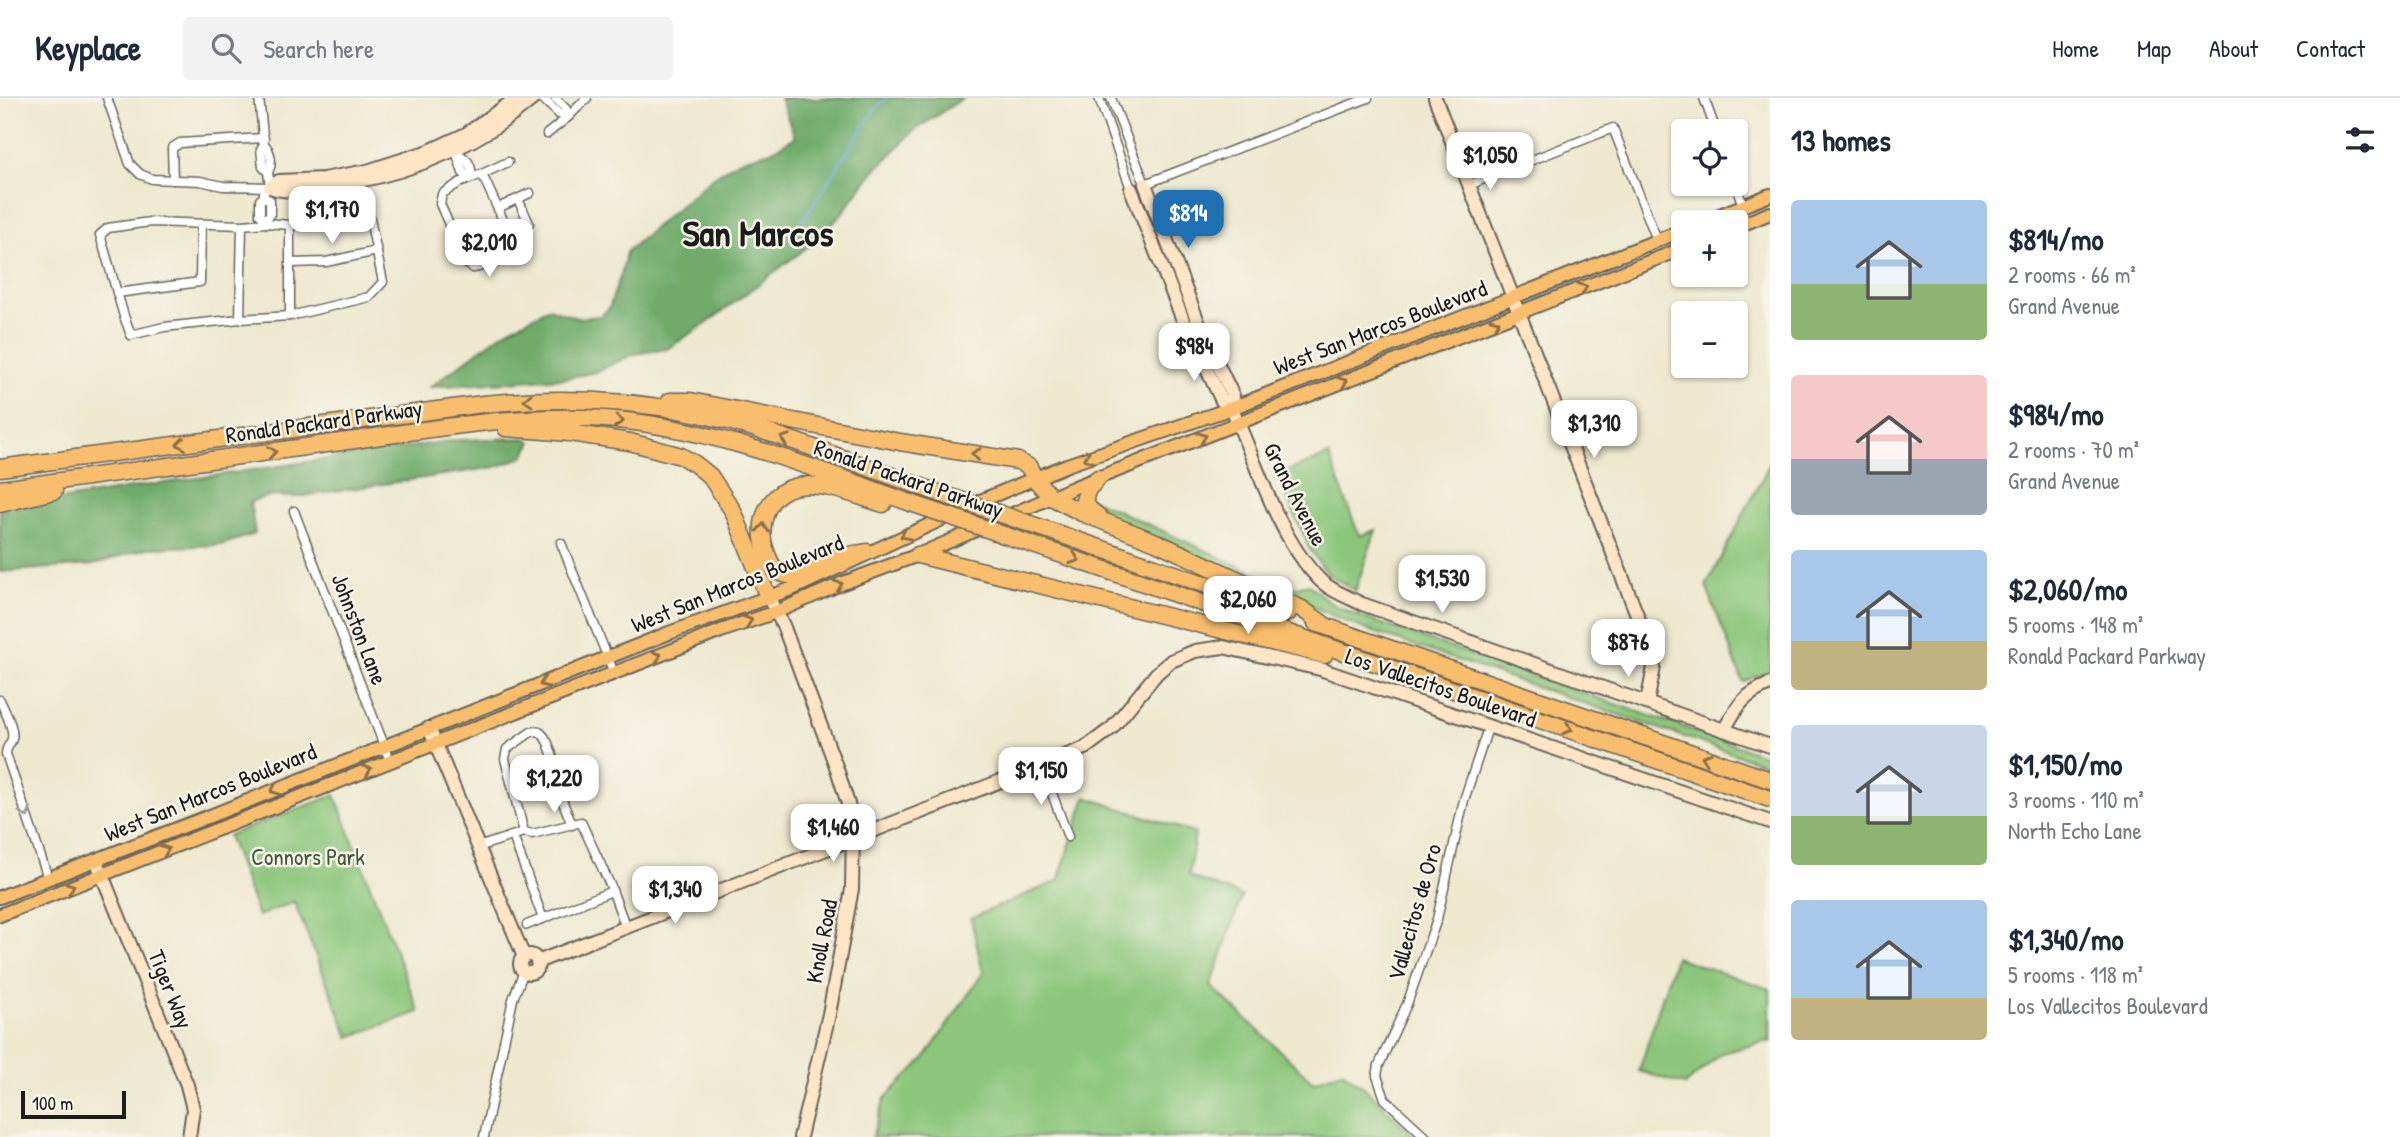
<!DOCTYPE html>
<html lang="en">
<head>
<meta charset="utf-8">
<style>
  body { margin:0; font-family:"Patrick Hand",sans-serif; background:#f2f2f3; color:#1f2937; height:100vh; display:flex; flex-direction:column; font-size:26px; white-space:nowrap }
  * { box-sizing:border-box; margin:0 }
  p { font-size:23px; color:#747a83 }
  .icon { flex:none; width:38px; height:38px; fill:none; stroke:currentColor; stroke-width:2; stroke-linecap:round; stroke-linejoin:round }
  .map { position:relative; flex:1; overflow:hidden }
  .sheet { display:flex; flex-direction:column; background:#fff; width:630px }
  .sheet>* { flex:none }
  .fabs { position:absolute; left:1671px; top:21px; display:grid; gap:14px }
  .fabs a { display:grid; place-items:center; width:77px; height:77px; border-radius:7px; background:#fff; box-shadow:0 2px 5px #0004; font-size:35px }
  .scale { position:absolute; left:21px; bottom:18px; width:105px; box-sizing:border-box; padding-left:7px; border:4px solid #1c1c1c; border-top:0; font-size:19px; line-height:24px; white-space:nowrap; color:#1c1c1c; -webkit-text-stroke:5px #f7f3e8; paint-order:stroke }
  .price { position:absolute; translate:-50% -60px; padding:0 16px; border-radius:14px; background:#fff; color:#222; font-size:23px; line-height:46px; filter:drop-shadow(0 2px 4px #0008) }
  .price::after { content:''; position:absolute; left:50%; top:42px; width:21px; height:16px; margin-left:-10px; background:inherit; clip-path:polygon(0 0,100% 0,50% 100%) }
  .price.selected { background:#1f6fb2; color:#fff }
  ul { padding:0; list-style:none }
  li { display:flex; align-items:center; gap:21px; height:175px; padding:0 21px }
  li span { display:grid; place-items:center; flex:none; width:196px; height:140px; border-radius:7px; color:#555 }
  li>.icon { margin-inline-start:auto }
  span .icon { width:84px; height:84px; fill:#fffc; stroke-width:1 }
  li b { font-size:30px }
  h2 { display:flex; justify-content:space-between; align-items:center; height:84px; padding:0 21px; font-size:30px }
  header { display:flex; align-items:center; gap:42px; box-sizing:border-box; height:98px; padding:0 35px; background:#fff; border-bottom:2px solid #e0e1e3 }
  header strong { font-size:33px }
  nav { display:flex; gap:38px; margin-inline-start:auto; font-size:24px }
  .search { width:490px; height:63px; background:#f2f2f3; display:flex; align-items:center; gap:18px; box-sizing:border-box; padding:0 24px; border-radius:7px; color:#747a83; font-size:26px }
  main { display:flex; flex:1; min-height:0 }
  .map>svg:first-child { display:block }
  .green { fill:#8bc67a; stroke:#54714b; stroke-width:2 }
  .forest { fill:#70ab6a; stroke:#466443; stroke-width:2 }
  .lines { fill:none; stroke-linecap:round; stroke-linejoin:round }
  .stream { stroke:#75abe3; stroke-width:2 }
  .street-casing { stroke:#66635b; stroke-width:11 }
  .secondary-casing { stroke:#66635b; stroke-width:16 }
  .primary-casing { stroke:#66635b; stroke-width:16 }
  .highway-casing { stroke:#66635b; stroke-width:19 }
  .street { stroke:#fff; stroke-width:8 }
  .secondary { stroke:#fde5c5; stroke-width:12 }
  .primary { stroke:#f9be6d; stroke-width:12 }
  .highway { stroke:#f9be6d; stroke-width:16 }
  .highway-bridge-casing { stroke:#66635b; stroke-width:19; stroke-linecap:butt }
  .highway-bridge { stroke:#f9be6d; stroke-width:16 }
  .oneway { stroke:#8a6d44 }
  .oneway2 { stroke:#999 }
  .labels { text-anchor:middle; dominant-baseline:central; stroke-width:5; stroke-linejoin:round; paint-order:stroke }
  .street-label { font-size:23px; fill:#1c1c1c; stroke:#f7f3e8 }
  .park-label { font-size:23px; fill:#43583d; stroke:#f7f3e8 }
  .town-label { font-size:37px; font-weight:bold; fill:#1c1c1c; stroke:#f7f3e8 }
</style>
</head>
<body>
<header>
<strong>Keyplace</strong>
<div class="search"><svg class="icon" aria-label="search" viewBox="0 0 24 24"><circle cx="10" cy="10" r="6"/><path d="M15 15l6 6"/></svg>Search here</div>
<nav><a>Home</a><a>Map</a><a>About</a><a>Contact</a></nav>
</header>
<main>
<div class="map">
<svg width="1770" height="1039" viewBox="0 0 1770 1039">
  <rect width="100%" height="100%" fill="#f7f3e8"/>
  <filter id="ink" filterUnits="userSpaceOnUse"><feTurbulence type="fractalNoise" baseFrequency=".0143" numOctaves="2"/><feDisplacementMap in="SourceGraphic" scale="14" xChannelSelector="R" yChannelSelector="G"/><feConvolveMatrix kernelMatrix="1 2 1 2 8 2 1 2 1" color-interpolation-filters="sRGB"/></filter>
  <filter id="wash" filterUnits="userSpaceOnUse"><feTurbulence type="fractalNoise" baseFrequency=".00686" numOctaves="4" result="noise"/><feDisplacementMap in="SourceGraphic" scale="28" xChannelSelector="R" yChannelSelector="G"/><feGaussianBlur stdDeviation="1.57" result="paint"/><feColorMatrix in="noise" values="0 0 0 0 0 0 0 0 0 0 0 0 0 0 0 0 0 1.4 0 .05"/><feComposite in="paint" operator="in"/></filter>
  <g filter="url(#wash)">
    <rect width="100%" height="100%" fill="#eee8cf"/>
    <!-- green -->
    <g class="green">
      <path d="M1329,357L1359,438L1376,432L1355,493L1328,476L1311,454L1277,377Z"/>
      <path d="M1770,365V573L1743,584L1706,488Z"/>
      <path d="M1090,400L1290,491L1308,486L1332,506L1359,518L1770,659V668L1359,529L1104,417Z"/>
      <path d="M335,697L419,914L349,939L294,804L258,818L228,737Z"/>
      <path d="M1086,699L1195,735L1189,778L1242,798L1211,888L1313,984L1342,973L1364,989L1415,1039H872L885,1000L924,961L983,875L971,820L1058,783Z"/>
      <path d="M1675,859L1770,891V944L1767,943L1722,955L1685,987L1639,973Z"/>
    </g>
    <!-- forest -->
    <g class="forest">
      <path d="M780,0H963L915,32L874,73L842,115L822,138L707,225L667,251L634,256L596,274L566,280L430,289L504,234L549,210L577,220L601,218L609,210L622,173L626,154L711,81L738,63L771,53L795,39Z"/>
      <path d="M526,340L532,344L523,359L496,369L297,399L270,398L250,404L255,436L220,447L147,450L93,467L0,474V412L143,388L456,342Z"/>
    </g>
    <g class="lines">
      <!-- stream -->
      <path class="stream" d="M792,139L878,7L886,0"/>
    </g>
  </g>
  <g filter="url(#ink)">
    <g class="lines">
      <defs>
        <g id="street">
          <path d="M107,0L130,66L140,76L152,81L200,83L223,88L270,89L268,74L263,69L261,51L264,46"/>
          <path d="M259,0L264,46C271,53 273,65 268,74"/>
          <path d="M542,0L559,16L565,17"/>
          <path d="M1099,0L1131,91"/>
          <path d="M1111,0L1145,86L1368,0"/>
          <path d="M1704,0L1716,33"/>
          <path d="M568,19L587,0"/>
          <path d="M547,36L568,19L566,11L555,0"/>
          <path d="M455,50L463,75L471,78"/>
          <path d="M459,57C468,61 472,68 471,78"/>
          <path d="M482,76L508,64"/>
          <path d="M471,78L472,80L459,85L442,96L440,106L466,165L473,170L479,169L512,154L514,146L482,76L472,80"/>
          <path d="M173,82L172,50L180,45L264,40"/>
          <path d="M1735,86L1743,107"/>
          <path d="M1469,87L1613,30L1657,142"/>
          <path d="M264,95V99L260,102V117L265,121"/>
          <path d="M518,101L529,125"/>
          <path d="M498,110L530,95"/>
          <path d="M242,127L150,124L108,130L100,137L124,218L131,237L164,229L240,221L242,127L266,125L265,121L270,117V102L264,99"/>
          <path d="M290,127L369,116L383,184L369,199L290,218"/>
          <path d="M290,165L326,164L377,153"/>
          <path d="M117,195L200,184L201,126"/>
          <path d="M240,221L290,218V127L266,125"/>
          <path d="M294,413L390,663"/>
          <path d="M561,445L614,575"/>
          <path d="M0,602C4,612 15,630 12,641C10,647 6,649 6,656L48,780"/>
          <path d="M1042,668L1068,739"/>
          <path d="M524,734L505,661L507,651L531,634L538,633C553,640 556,679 560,695C563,706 568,716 572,727"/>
          <path d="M513,738L543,821"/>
          <path d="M478,749L524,734L532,736L581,724L611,789L626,830"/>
          <path d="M527,827L612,793"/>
          <path d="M484,1039L513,901L524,873"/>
          <path d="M1426,1039L1385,1001L1377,978L1379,967L1407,906L1437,821L1464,702L1489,627"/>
        </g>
        <g id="secondary">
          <path d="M517,0L466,36L429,53L367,73L323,81L279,83L270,89C286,96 305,91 323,89C403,79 473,52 534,0"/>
          <path d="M1435,0L1650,550L1654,569L1647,605"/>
          <path d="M1145,86L1200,229L1233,298L1232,310L1238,325C1260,376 1281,443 1320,482C1331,493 1348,499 1362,506L1770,648"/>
          <path d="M1131,91L1183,222L1222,303L1232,310"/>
          <path d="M768,499L783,527L837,671L848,706L853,730L852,791L829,916L800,1039"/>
          <path d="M429,630L524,859"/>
          <path d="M1724,632C1738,607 1743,597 1770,586"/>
          <path d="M96,762L187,987L193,1011L189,1039"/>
          <circle cx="529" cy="866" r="9"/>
          <path d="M537,864L1085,650L1112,630L1157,575L1171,563L1195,553L1223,549L1320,571L1770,724"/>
        </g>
        <g id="primary">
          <path d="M1702,124L1770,97"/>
          <path d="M1736,129L1770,115"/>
          <path d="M0,799L210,718L669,535L794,490L985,401L1067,367L1232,310L1684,132"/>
          <path d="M0,817L721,533L776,514L843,485L918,457L1075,389L1684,150"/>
        </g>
        <g id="highway">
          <path d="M670,303H690L900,344L1018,363L1029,369L1035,381L1051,399L1082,415L1156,444L1302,511L1326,528"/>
          <path d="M506,330L570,335L630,344L681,358L695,366L710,378L733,413L768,499"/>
          <path d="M0,370L483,306C552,299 621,301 689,314C774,331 860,368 942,396"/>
          <path d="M1098,380L1088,391L1084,402L1089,411L1099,419"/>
          <path d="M0,391C114,376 228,360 341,344C435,331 531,312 626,323C724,334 818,372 911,405"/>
          <path d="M0,406L54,393"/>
          <path d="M1042,430L1288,515"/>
          <path d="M1010,439L1770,701"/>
          <path d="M867,454C856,456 845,457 834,460C819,464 800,481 784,476C774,474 770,464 767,456C756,429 765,394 798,388C825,384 857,398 883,406"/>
          <path d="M918,457L1324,557"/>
          <path d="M1316,525L1770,682"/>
        </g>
      </defs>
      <!-- street casing -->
      <use href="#street" class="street-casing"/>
      <!-- secondary casing -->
      <use href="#secondary" class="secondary-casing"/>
      <!-- primary casing -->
      <use href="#primary" class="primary-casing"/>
      <!-- highway casing -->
      <use href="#highway" class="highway-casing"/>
      <!-- street -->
      <use href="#street" class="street"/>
      <!-- secondary -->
      <use href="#secondary" class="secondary"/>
      <!-- primary -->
      <use href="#primary" class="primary"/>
      <!-- highway -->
      <use href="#highway" class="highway"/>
      <defs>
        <g id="highway-bridge">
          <path d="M942,396L1042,430"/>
          <path d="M911,405L1010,439"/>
        </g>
      </defs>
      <!-- highway-bridge casing -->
      <use href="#highway-bridge" class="highway-bridge-casing"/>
      <!-- highway-bridge -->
      <use href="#highway-bridge" class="highway-bridge"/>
    </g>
    <!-- one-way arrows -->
    <defs><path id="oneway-chevron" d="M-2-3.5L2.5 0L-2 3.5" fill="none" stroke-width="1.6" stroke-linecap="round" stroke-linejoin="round" transform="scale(1.75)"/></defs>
    <g class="oneway">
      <use href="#oneway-chevron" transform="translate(1583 190) rotate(-22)"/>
      <use href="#oneway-chevron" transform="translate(1495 225) rotate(-21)"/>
      <use href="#oneway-chevron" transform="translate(1343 284) rotate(-21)"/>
      <use href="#oneway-chevron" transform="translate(528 302) rotate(177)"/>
      <use href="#oneway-chevron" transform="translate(619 323) rotate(6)"/>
      <use href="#oneway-chevron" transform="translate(1202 339) rotate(-21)"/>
      <use href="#oneway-chevron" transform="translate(785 341) rotate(-161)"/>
      <use href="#oneway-chevron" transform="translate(181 346) rotate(172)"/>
      <use href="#oneway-chevron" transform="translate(272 354) rotate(-8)"/>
      <use href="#oneway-chevron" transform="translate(976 356) rotate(-172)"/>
      <use href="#oneway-chevron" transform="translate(1088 360) rotate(161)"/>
      <use href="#oneway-chevron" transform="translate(763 430) rotate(-85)"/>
      <use href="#oneway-chevron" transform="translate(905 437) rotate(156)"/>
      <use href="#oneway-chevron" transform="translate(1075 461) rotate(19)"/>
      <use href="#oneway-chevron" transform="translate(838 487) rotate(-22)"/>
      <use href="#oneway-chevron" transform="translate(748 523) rotate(-19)"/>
      <use href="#oneway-chevron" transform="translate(657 558) rotate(-22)"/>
      <use href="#oneway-chevron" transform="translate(544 585) rotate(159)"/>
      <use href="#oneway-chevron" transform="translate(1568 631) rotate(19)"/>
      <use href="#oneway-chevron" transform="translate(1706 660) rotate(-161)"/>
      <use href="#oneway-chevron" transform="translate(367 672) rotate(-22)"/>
      <use href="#oneway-chevron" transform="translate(275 692) rotate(158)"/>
      <use href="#oneway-chevron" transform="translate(165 752) rotate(-22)"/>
      <use href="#oneway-chevron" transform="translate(70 789) rotate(-22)"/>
    </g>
    <use class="oneway2" href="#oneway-chevron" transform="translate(26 715) rotate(71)"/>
  </g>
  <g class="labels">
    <!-- street labels -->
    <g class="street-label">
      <text transform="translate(1380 229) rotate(-21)">West San Marcos Boulevard</text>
      <text transform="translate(324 323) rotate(-8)">Ronald Packard Parkway</text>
      <text transform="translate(909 380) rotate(19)">Ronald Packard Parkway</text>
      <text transform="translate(1296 396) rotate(63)">Grand Avenue</text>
      <text transform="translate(737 485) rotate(-22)">West San Marcos Boulevard</text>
      <text transform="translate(360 531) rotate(69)">Johnston Lane</text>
      <text transform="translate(1441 589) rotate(19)">Los Vallecitos Boulevard</text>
      <text transform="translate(210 694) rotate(-22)">West San Marcos Boulevard</text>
      <text transform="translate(1414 814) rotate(-74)">Vallecitos de Oro</text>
      <text transform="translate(821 843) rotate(-79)">Knoll Road</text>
      <text transform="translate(171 891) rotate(68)">Tiger Way</text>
    </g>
    <!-- park labels -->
    <g class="park-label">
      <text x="308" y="758">Connors Park</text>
    </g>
    <!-- town labels -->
    <g class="town-label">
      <text x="758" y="134">San Marcos</text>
    </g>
  </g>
</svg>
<div class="fabs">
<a><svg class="icon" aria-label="locate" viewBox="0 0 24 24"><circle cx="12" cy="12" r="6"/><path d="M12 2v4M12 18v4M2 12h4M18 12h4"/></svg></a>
<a>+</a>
<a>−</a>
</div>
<div class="scale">100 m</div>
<b class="price" style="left:1490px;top:94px">$1,050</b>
<b class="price" style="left:332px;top:148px">$1,170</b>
<b class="price selected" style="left:1188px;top:152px">$814</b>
<b class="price" style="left:489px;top:181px">$2,010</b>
<b class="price" style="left:1194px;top:285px">$984</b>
<b class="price" style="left:1594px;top:362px">$1,310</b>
<b class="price" style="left:1442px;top:517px">$1,530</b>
<b class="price" style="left:1248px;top:538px">$2,060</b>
<b class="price" style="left:1628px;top:581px">$876</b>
<b class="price" style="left:1041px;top:709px">$1,150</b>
<b class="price" style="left:554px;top:717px">$1,220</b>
<b class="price" style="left:833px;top:766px">$1,460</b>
<b class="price" style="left:675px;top:828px">$1,340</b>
</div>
<section class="sheet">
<h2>13 homes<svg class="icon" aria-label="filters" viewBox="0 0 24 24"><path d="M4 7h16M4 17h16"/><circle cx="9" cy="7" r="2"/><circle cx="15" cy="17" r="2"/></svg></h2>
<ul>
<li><span style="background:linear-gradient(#a9c7e8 60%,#8fb573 0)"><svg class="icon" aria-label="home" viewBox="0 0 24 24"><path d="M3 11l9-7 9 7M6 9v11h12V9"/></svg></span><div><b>$814/mo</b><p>2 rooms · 66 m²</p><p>Grand Avenue</p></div></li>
<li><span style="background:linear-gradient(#f6c9c9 60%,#9aa5b1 0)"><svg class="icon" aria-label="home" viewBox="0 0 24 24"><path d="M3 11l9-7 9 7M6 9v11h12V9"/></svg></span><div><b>$984/mo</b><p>2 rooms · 70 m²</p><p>Grand Avenue</p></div></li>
<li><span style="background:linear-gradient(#a9c7e8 65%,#c2b280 0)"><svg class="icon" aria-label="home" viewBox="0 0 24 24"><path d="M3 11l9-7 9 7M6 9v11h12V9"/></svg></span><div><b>$2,060/mo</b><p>5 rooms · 148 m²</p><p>Ronald Packard Parkway</p></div></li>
<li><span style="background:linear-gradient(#c9d6e8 65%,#8fb573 0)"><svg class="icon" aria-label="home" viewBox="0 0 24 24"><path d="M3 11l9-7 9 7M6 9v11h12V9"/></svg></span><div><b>$1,150/mo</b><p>3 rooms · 110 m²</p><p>North Echo Lane</p></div></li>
<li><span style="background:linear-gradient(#a9c7e8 70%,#c2b280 0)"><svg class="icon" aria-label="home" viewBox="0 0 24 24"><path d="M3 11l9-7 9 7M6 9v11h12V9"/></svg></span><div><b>$1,340/mo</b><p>5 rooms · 118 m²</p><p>Los Vallecitos Boulevard</p></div></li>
</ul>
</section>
</main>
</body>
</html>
